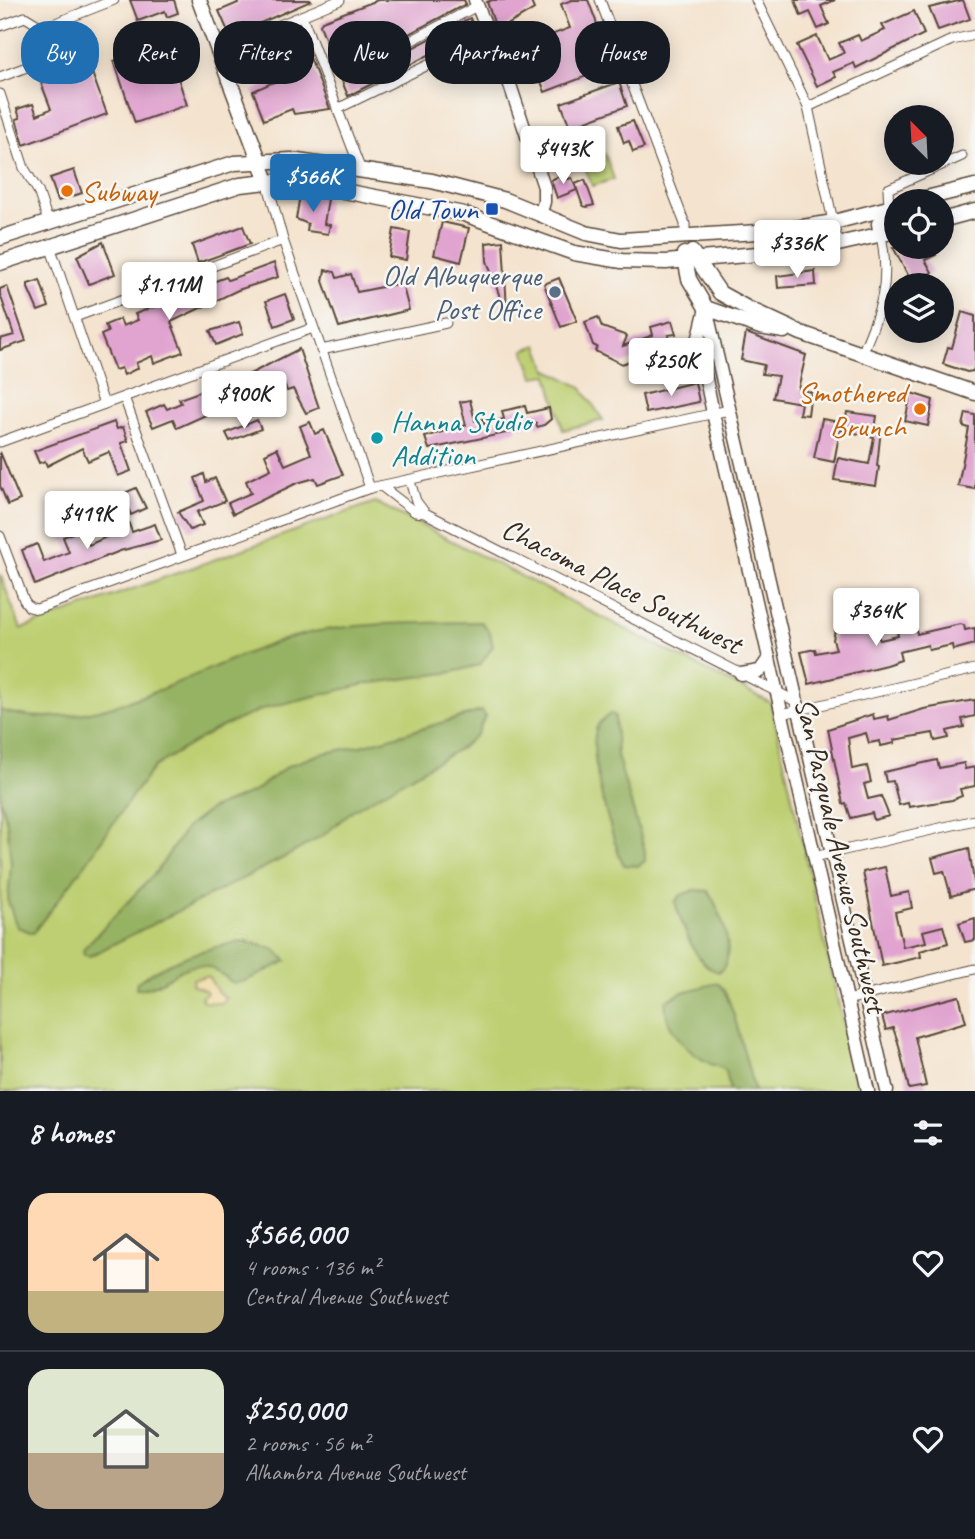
<!DOCTYPE html>
<html lang="en">
<head>
<meta charset="utf-8">
<style>
  body { margin:0; font-family:Caveat,sans-serif; background:#20242c; color:#f1f3f6; height:100vh; display:flex; flex-direction:column; font-size:26px; white-space:nowrap }
  * { box-sizing:border-box; margin:0 }
  p { font-size:23px; color:#9ea1a6 }
  .icon { flex:none; width:38px; height:38px; fill:none; stroke:currentColor; stroke-width:2; stroke-linecap:round; stroke-linejoin:round }
  .map { position:relative; height:1091px; overflow:hidden }
  .sheet { display:flex; flex-direction:column; background:#171b24; flex:1 }
  .sheet>* { flex:none }
  .guide { position:absolute; left:21px; top:21px; width:934px; height:63px; display:flex; gap:14px }
  .needle { width:46px; rotate:336deg }
  .tools { position:absolute; left:884px; top:105px; display:grid; gap:14px }
  .tools a { display:grid; place-items:center; width:70px; height:70px; border-radius:50%; background:#171b24; box-shadow:0 4px 18px #0003; font-size:35px }
  .price { position:absolute; translate:-50% -60px; padding:0 16px; border-radius:7px; background:#fff; color:#222; font-size:23px; line-height:46px; filter:drop-shadow(0 2px 4px #0008) }
  .price::after { content:''; position:absolute; left:50%; top:42px; width:21px; height:16px; margin-left:-10px; background:inherit; clip-path:polygon(0 0,100% 0,50% 100%) }
  .price.on { background:#1f6fb2; color:#fff }
  ul { padding:0; list-style:none }
  li { display:flex; align-items:center; gap:21px; height:175px; padding:0 28px }
  li+li { border-top:2px solid #363941 }
  li span { display:grid; place-items:center; flex:none; width:196px; height:140px; border-radius:21px; color:#555 }
  li>.icon { margin-inline-start:auto }
  span .icon { width:84px; height:84px; fill:#fffc; stroke-width:1 }
  li b { font-size:30px }
  h2 { display:flex; justify-content:space-between; align-items:center; height:84px; padding:0 28px; font-size:30px }
  .chip { padding:0 24px; border-radius:28px; background:#171b24; box-shadow:0 4px 18px #0003; font-size:24px; line-height:63px }
  .chip.on { background:#1f6fb2; color:#fff }
  .map>svg:first-child { display:block }
  .green { fill:#bdcf72; stroke:#7c7c48; stroke-width:2 }
  .forest { fill:#96b264; stroke:#686e41; stroke-width:2 }
  .sand { fill:#eeda9e; stroke:#94825e; stroke-width:2 }
  .building { fill:#e1a4d0 }
  .lines { fill:none; stroke-linecap:round; stroke-linejoin:round }
  .street-casing { stroke:#574638; stroke-width:11 }
  .secondary-casing { stroke:#574638; stroke-width:15 }
  .primary-casing { stroke:#574638; stroke-width:17 }
  .street { stroke:#fff; stroke-width:9 }
  .secondary { stroke:#fff; stroke-width:12 }
  .primary { stroke:#fff; stroke-width:14 }
  .food-dot { fill:#e8710a; stroke:#f6f6f2; stroke-width:2.5 }
  .transit-dot { fill:#1a4fb4; stroke:#f6f6f2; stroke-width:2.5 }
  .service-dot { fill:#5c6f8a; stroke:#f6f6f2; stroke-width:2.5 }
  .culture-dot { fill:#0f9aa8; stroke:#f6f6f2; stroke-width:2.5 }
  .labels { text-anchor:middle; dominant-baseline:central; stroke-width:5; stroke-linejoin:round; paint-order:stroke }
  .food-label { font-size:30px; fill:#c56008; stroke:#f6f6f2; text-anchor:start }
  .transit-label { font-size:30px; fill:#164399; stroke:#f6f6f2; text-anchor:end }
  .service-label { font-size:30px; fill:#4e5e75; stroke:#f6f6f2; text-anchor:end }
  .culture-label { font-size:30px; fill:#0d838f; stroke:#f6f6f2; text-anchor:start }
  .street-label { font-size:30px; fill:#3b2a1e; stroke:#f6f6f2 }
</style>
</head>
<body>
<div class="map">
<svg width="975" height="1091" viewBox="0 0 975 1091">
  <rect width="100%" height="100%" fill="#f6f6f2"/>
  <filter id="ink" filterUnits="userSpaceOnUse"><feTurbulence type="fractalNoise" baseFrequency=".0143" numOctaves="2"/><feDisplacementMap in="SourceGraphic" scale="14" xChannelSelector="R" yChannelSelector="G"/><feConvolveMatrix kernelMatrix="1 2 1 2 8 2 1 2 1" color-interpolation-filters="sRGB"/></filter>
  <filter id="wash" filterUnits="userSpaceOnUse"><feTurbulence type="fractalNoise" baseFrequency=".00686" numOctaves="4" result="noise"/><feDisplacementMap in="SourceGraphic" scale="28" xChannelSelector="R" yChannelSelector="G"/><feGaussianBlur stdDeviation="1.57" result="paint"/><feColorMatrix in="noise" values="0 0 0 0 0 0 0 0 0 0 0 0 0 0 0 0 0 1.4 0 .05"/><feComposite in="paint" operator="in"/></filter>
  <g filter="url(#wash)">
    <rect width="100%" height="100%" fill="#f4e3ce"/>
    <!-- green -->
    <g class="green">
      <path d="M605,154L614,179L592,186L583,161Z"/>
      <path d="M538,345L547,369L581,387L603,420L563,430L548,375L534,377L524,350Z"/>
      <path d="M375,502L771,703L857,1086L847,1091H0V574L21,629Z"/>
    </g>
    <!-- forest -->
    <g class="forest">
      <path d="M481,622L490,632L493,646L480,665L453,672L366,684L265,708L215,730L173,755L154,767L132,796L84,866L33,933L17,927L8,902L11,864L7,824L0,798V710C96,742 213,655 305,634C355,622 429,623 481,622Z"/>
      <path d="M482,711L485,716L477,734L464,746L353,810L325,834L289,855L90,956L84,955L83,949L157,871L186,828L211,809L253,792L288,766L320,754L365,745Z"/>
      <path d="M610,714L615,715L617,755L645,851V861L638,866L624,865L619,855C610,826 585,752 598,725C601,720 606,717 610,714Z"/>
      <path d="M694,890L708,891C720,908 739,957 719,972C695,967 681,922 675,902L681,895Z"/>
      <path d="M245,941L274,949L287,961L245,981L232,983C188,940 173,990 136,989L137,982C169,960 207,947 245,941Z"/>
      <path d="M717,983C733,990 746,1069 755,1091H730L726,1071C721,1066 717,1067 711,1064C688,1054 662,1026 666,1001L683,992Z"/>
    </g>
    <!-- sand -->
    <path class="sand" d="M208,976L217,991L226,998L221,1003L204,1002L201,997L207,993L205,990L192,985L193,979Z"/>
    <g id="blocks">
      <!-- building -->
      <g class="building">
        <path d="M130,0H174L178,13L167,17L165,11L138,21Z"/>
        <path d="M237,0H310L311,1L230,36L219,11L238,3Z"/>
        <path d="M378,0H464L466,4L403,37L400,29L394,31L393,28L375,35L381,49L362,60L360,64L364,70H370L470,18L476,31L348,96L320,25L322,21Z"/>
        <path d="M492,0H530L534,9L497,31L487,2Z"/>
        <path d="M572,0H588L613,66L545,92L527,44L570,28L561,4Z"/>
        <path d="M795,0H835L821,6L829,24L818,29L810,12L801,16Z"/>
        <path d="M963,0L970,19L938,30L929,8Z"/>
        <path d="M914,11L924,34L856,68L854,63L833,72L836,77L817,86L797,45L817,36L828,60L844,53L839,43L858,35L861,41L885,30L882,25Z"/>
        <path d="M298,27L330,109L294,114L292,109L264,120L253,91L290,75L275,35Z"/>
        <path d="M176,41L179,51L170,54L187,105L135,123L114,61Z"/>
        <path d="M261,44L264,52L258,54L262,65L245,70L239,53Z"/>
        <path d="M88,62L107,114L24,145L16,119L20,118L17,109L33,104L37,115L51,109L40,80Z"/>
        <path d="M619,82L627,106L570,127L561,103Z"/>
        <path d="M633,121L644,148L633,152L629,141L624,143L618,126Z"/>
        <path d="M556,126L561,141L541,148L536,133Z"/>
        <path d="M74,170L82,193L58,201L50,178Z"/>
        <path d="M565,173L568,179L572,178L577,190L557,198L551,180Z"/>
        <path d="M585,180L594,205L587,207L583,206L575,184Z"/>
        <path d="M300,195L328,199L324,224L330,225L328,234L307,231L308,224L296,219Z"/>
        <path d="M442,222L469,228L461,262L434,255Z"/>
        <path d="M243,226L250,244L198,263L192,245Z"/>
        <path d="M394,229L410,232L406,260L389,257Z"/>
        <path d="M503,241L507,310L505,311L487,261L486,243Z"/>
        <path d="M103,242L115,274L89,284L77,256Z"/>
        <path d="M893,247H932L936,255L925,260L932,272L916,285H910L905,277L908,275Z"/>
        <path d="M274,263L278,277L238,290L171,322L183,352L154,363L152,356L136,363L138,368L124,375L121,368L115,370L101,335L108,332L105,325L120,319L123,326L138,320L135,314L172,300L170,295L179,291L181,294L226,277L228,280Z"/>
        <path d="M325,270L335,272L337,278L351,274L357,292L402,283L409,310L339,327L323,281Z"/>
        <path d="M815,271L816,285L778,288L777,276Z"/>
        <path d="M559,278L577,321L561,327L544,284Z"/>
        <path d="M40,280L49,307L38,311L28,288V284Z"/>
        <path d="M7,286L26,341L0,350V339L14,335L0,294V289Z"/>
        <path d="M285,294L294,319L275,326L266,301Z"/>
        <path d="M962,312L975,316V365L973,371L967,372L943,364L948,347L952,348Z"/>
        <path d="M598,317L602,327L627,336L623,346L653,335L651,327L672,321L676,334L668,335L674,349L662,354L660,348L622,364L595,351L597,347L593,345L585,322Z"/>
        <path d="M239,322L243,334L216,345L210,331Z"/>
        <path d="M746,333L806,355L798,389L811,392L808,415L799,414L801,403L773,398L778,376L762,374L764,365L741,360Z"/>
        <path d="M299,349L319,408L306,413L293,389L287,391L282,379L217,406L219,409L177,428L173,419L153,427L146,412L164,404L167,409L181,403L179,399L250,374Z"/>
        <path d="M695,382L699,402L646,413L642,395Z"/>
        <path d="M911,393L933,400L928,426L905,421Z"/>
        <path d="M470,400L475,421L483,419L484,424L504,419L502,411L525,406L527,413L549,408L551,419L544,425L537,427L536,423L517,427L516,431L429,449L425,437L466,425L460,402Z"/>
        <path d="M847,412L877,416L875,429L879,430L880,438L877,466L879,467L876,486L834,480L838,458L869,464L874,437L840,430L834,462L814,458L822,419L845,423Z"/>
        <path d="M966,413L975,415V489L958,486L969,428L963,426Z"/>
        <path d="M257,420L261,429L230,441L226,433Z"/>
        <path d="M114,422L117,429L123,427L128,441L121,443L131,471L118,476L109,452L88,461L82,448L47,466L45,461L39,463L34,451Z"/>
        <path d="M310,422L315,434L324,430L343,475L318,484L315,478L297,483L233,514L228,503L251,493L246,481L271,469L265,454L277,448L285,465L311,454L300,426Z"/>
        <path d="M0,452L20,500L8,505L0,486Z"/>
        <path d="M204,474L206,482L215,478L225,501L197,512L203,525L190,530L178,512L204,501L195,478Z"/>
        <path d="M136,488L146,508L131,515L122,494Z"/>
        <path d="M128,521L132,532L155,524L161,540L120,551L35,585L22,550L37,544L44,562L69,552L63,537L82,529L89,545L113,534L111,527Z"/>
        <path d="M865,613L880,640L898,636L897,632L915,625L917,634L960,624L964,625L965,630L975,628V644L953,650L952,645L929,650L928,645L899,652L901,660L886,665L809,684L801,652L815,649L816,653L836,649L833,640L835,630L839,631L847,616L856,623Z"/>
        <path d="M975,700V716L962,719L964,727L947,731L949,738L935,741L933,733L894,740L895,743L881,746L880,741L869,743L866,733L848,738L852,769L867,766L871,782L864,784L868,799L881,796L889,816L874,820L872,813L851,818L846,803L843,804L828,729L873,714L874,719L888,716L889,720L924,709Z"/>
        <path d="M937,760L939,768L964,763L965,769L975,767V786L960,789L962,796L952,800L909,807L908,803L899,805L893,781L886,782L884,772Z"/>
        <path d="M969,848L975,889L951,896L944,871L936,873L932,858Z"/>
        <path d="M885,867L891,896L909,892L912,908L895,912L903,947L926,942L923,931L943,926L948,943L920,951L921,957L882,966L863,872Z"/>
        <path d="M975,918V940L965,942L959,923Z"/>
        <path d="M959,996L966,1022L915,1037L926,1086L909,1089L898,1042L893,1028L886,1030L882,1016Z"/>
      </g>
    </g>
  </g>
  <g filter="url(#ink)">
    <use href="#blocks" fill-opacity="0" stroke="#574638" stroke-width="2"/>
    <g class="lines">
      <defs>
        <g id="street">
          <path d="M600,0L685,224V238"/>
          <path d="M756,0L808,107L838,244"/>
          <path d="M302,16L360,168"/>
          <path d="M0,26L25,17L40,26H48L114,0"/>
          <path d="M219,50L340,0"/>
          <path d="M367,64L477,6"/>
          <path d="M0,77L48,59"/>
          <path d="M0,94L24,168L38,191L48,221"/>
          <path d="M808,107L952,40L975,35"/>
          <path d="M337,109L490,35"/>
          <path d="M267,181L283,240L370,488"/>
          <path d="M889,207L888,189L962,156"/>
          <path d="M50,246L104,404"/>
          <path d="M75,317L283,240"/>
          <path d="M321,350L446,323"/>
          <path d="M862,354C881,308 891,285 881,235"/>
          <path d="M124,397L182,555"/>
          <path d="M0,442L313,328"/>
          <path d="M410,481L416,501L425,513"/>
          <path d="M381,486L415,512L425,513L797,702"/>
          <path d="M0,536L24,600L29,607L37,609L370,488L729,410"/>
          <path d="M782,714L975,669"/>
          <path d="M814,857L975,820"/>
          <path d="M847,1000L975,969"/>
        </g>
        <g id="secondary">
          <path d="M475,0L509,82L544,187V202L540,215"/>
          <path d="M706,308L887,1091"/>
          <path d="M706,308L698,341L713,413L868,1091"/>
          <path d="M741,674L760,671L769,658"/>
        </g>
        <g id="primary">
          <path d="M199,0L267,181"/>
          <path d="M914,201L975,186"/>
          <path d="M942,220L975,211"/>
          <path d="M881,235L879,224L896,217"/>
          <path d="M0,238L234,163L291,160L432,181L505,200L586,233L621,240L777,231L834,222L896,206"/>
          <path d="M692,252L720,293L747,308L801,333L975,393"/>
          <path d="M684,254L689,279L706,308L760,327L784,331"/>
          <path d="M0,263L240,185L286,180L464,214L574,253L622,261L666,262L769,253L838,244L896,231"/>
        </g>
      </defs>
      <!-- street casing -->
      <use href="#street" class="street-casing"/>
      <!-- secondary casing -->
      <use href="#secondary" class="secondary-casing"/>
      <!-- primary casing -->
      <use href="#primary" class="primary-casing"/>
      <!-- street -->
      <use href="#street" class="street"/>
      <!-- secondary -->
      <use href="#secondary" class="secondary"/>
      <!-- primary -->
      <use href="#primary" class="primary"/>
    </g>
  </g>
  <!-- markers -->
  <g class="food-dot">
    <circle cx="67" cy="191" r="7"/>
    <circle cx="920" cy="409" r="7"/>
  </g>
  <rect class="transit-dot" x="485" y="202" width="14" height="14" rx="3.5"/>
  <circle class="service-dot" cx="555" cy="292" r="7"/>
  <circle class="culture-dot" cx="377" cy="438" r="7"/>
  <g class="labels">
    <!-- food labels -->
    <g class="food-label">
      <text x="81" y="191">Subway</text>
      <text x="906" y="392" text-anchor="end">Smothered<tspan x="906" dy="34">Brunch</tspan></text>
    </g>
    <!-- transit labels -->
    <g class="transit-label">
      <text x="478" y="209">Old Town</text>
    </g>
    <!-- service labels -->
    <g class="service-label">
      <text x="541" y="275">Old Albuquerque<tspan x="541" dy="34">Post Office</tspan></text>
    </g>
    <!-- culture labels -->
    <g class="culture-label">
      <text x="391" y="421">Hanna Studio<tspan x="391" dy="34">Addition</tspan></text>
    </g>
    <!-- street labels -->
    <g class="street-label">
      <text transform="translate(622 586) rotate(27)">Chacoma Place Southwest</text>
      <text transform="translate(841 855) rotate(77)">San Pasquale Avenue Southwest</text>
    </g>
  </g>
</svg>
<div class="tools">
<a><svg class="needle" viewBox="-14 -14 28 28"><path d="M0-13l5 13h-10z" fill="#e53935"/><path d="M0 13l5-13h-10z" fill="#9ea1a6"/></svg></a>
<a><svg class="icon" aria-label="locate" viewBox="0 0 24 24"><circle cx="12" cy="12" r="6"/><path d="M12 2v4M12 18v4M2 12h4M18 12h4"/></svg></a>
<a><svg class="icon" aria-label="layers" viewBox="0 0 24 24"><path d="M12 4l9 5-9 5-9-5zM3 14l9 5 9-5"/></svg></a>
</div>
<b class="price" style="left:563px;top:186px">$443K</b>
<b class="price on" style="left:313px;top:214px">$566K</b>
<b class="price" style="left:797px;top:280px">$336K</b>
<b class="price" style="left:169px;top:322px">$1.11M</b>
<b class="price" style="left:671px;top:398px">$250K</b>
<b class="price" style="left:244px;top:431px">$900K</b>
<b class="price" style="left:87px;top:551px">$419K</b>
<b class="price" style="left:876px;top:648px">$364K</b>
<div class="guide">
<a class="chip on">Buy</a>
<a class="chip">Rent</a>
<a class="chip">Filters</a>
<a class="chip">New</a>
<a class="chip">Apartment</a>
<a class="chip">House</a>
</div>
</div>
<section class="sheet">
<h2>8 homes<svg class="icon" aria-label="filters" viewBox="0 0 24 24"><path d="M4 7h16M4 17h16"/><circle cx="9" cy="7" r="2"/><circle cx="15" cy="17" r="2"/></svg></h2>
<ul>
<li><span style="background:linear-gradient(#ffd9b3 70%,#c2b280 0)"><svg class="icon" aria-label="home" viewBox="0 0 24 24"><path d="M3 11l9-7 9 7M6 9v11h12V9"/></svg></span><div><b>$566,000</b><p>4 rooms · 136 m²</p><p>Central Avenue Southwest</p></div><svg class="icon" aria-label="heart" viewBox="0 0 24 24"><path d="M12 20l-8-8c-3-5 5-10 8-4 3-6 11-1 8 4z"/></svg></li>
<li><span style="background:linear-gradient(#dfe7d0 60%,#b9a48a 0)"><svg class="icon" aria-label="home" viewBox="0 0 24 24"><path d="M3 11l9-7 9 7M6 9v11h12V9"/></svg></span><div><b>$250,000</b><p>2 rooms · 56 m²</p><p>Alhambra Avenue Southwest</p></div><svg class="icon" aria-label="heart" viewBox="0 0 24 24"><path d="M12 20l-8-8c-3-5 5-10 8-4 3-6 11-1 8 4z"/></svg></li>
</ul>
</section>
</body>
</html>
